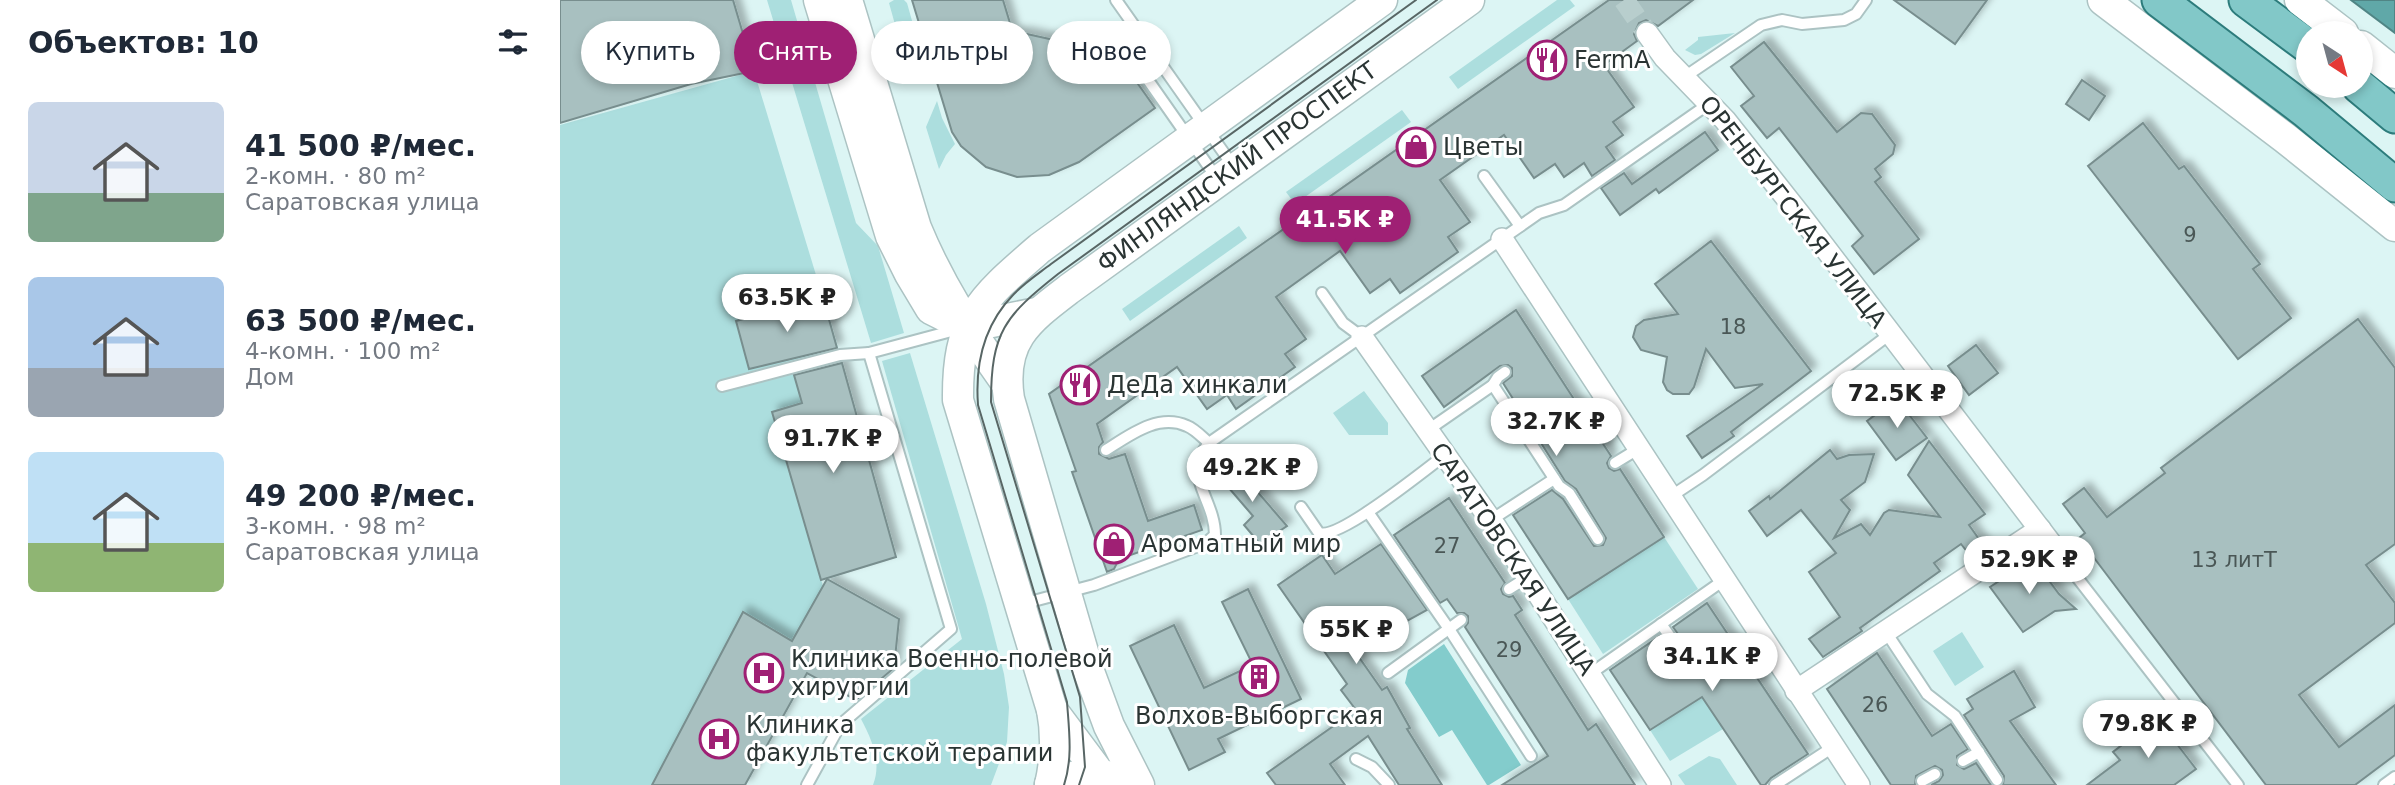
<!DOCTYPE html>
<html lang="ru">
<head>
<meta charset="utf-8">
<style>
  body { margin:0; font-family:"DejaVu Sans",sans-serif; background:#f2f2f3; color:#1f2937; height:100vh; display:flex; flex-direction:column; font-size:26px; white-space:nowrap }
  * { box-sizing:border-box; margin:0 }
  p { font-size:23px; color:#747a83 }
  .icon { flex:none; width:38px; height:38px; fill:none; stroke:currentColor; stroke-width:2; stroke-linecap:round; stroke-linejoin:round }
  .map { position:relative; flex:1; overflow:hidden }
  .drawer { display:flex; flex-direction:column; background:#fff; width:560px }
  .drawer>* { flex:none }
  .hud { position:absolute; left:21px; top:21px; width:665px; height:63px; display:flex; gap:14px }
  .needle { width:46px; rotate:144deg }
  .buttons { position:absolute; left:1736px; top:21px; display:grid; gap:14px }
  .buttons a { display:grid; place-items:center; width:77px; height:77px; border-radius:50%; background:#fff; box-shadow:0 4px 10px #0003; font-size:35px }
  .price { position:absolute; translate:-50% -60px; padding:0 16px; border-radius:24px; background:#fff; color:#222; font-size:23px; line-height:46px; filter:drop-shadow(0 2px 4px #0008) }
  .price::after { content:''; position:absolute; left:50%; top:42px; width:21px; height:16px; margin-left:-10px; background:inherit; clip-path:polygon(0 0,100% 0,50% 100%) }
  .price.current { background:#9f2074; color:#fff }
  ul { padding:0; list-style:none }
  li { display:flex; align-items:center; gap:21px; height:175px; padding:0 28px }
  li span { display:grid; place-items:center; flex:none; width:196px; height:140px; border-radius:10px; color:#555 }
  li>.icon { margin-inline-start:auto }
  span .icon { width:84px; height:84px; fill:#fffc; stroke-width:1 }
  li b { font-size:30px }
  h2 { display:flex; justify-content:space-between; align-items:center; height:84px; padding:0 28px; font-size:30px }
  .tag { padding:0 24px; border-radius:32px; background:#fff; box-shadow:0 4px 10px #0003; font-size:24px; line-height:63px }
  .tag.current { background:#9f2074; color:#fff }
  main { display:flex; flex:1; min-height:0 }
  .map>svg:first-child { display:block }
  .green { fill:#acdede }
  .forest { fill:#83cccc }
  .water { fill:#60a8a8; stroke:#508585; stroke-width:2 }
  .building { fill:#a8c0c0; stroke:#788e8e; stroke-width:2; filter:url(#shadow) }
  .lines { fill:none; stroke-linecap:round; stroke-linejoin:round }
  .street-tunnel { stroke:#b8cecd; stroke-width:21; stroke-dasharray:21 10; stroke-linecap:butt }
  .lane-casing { stroke:#acc3c3; stroke-width:14 }
  .street-casing { stroke:#acc3c3; stroke-width:24 }
  .secondary-casing { stroke:#acc3c3; stroke-width:33 }
  .primary-casing { stroke:#2d7c7c; stroke-width:37 }
  .lane { stroke:#fff; stroke-width:10 }
  .street { stroke:#fff; stroke-width:21 }
  .secondary { stroke:#fff; stroke-width:30 }
  .primary { stroke:#82c8c8; stroke-width:33 }
  .tram { stroke:#586665; stroke-width:2 }
  .labels { text-anchor:middle; dominant-baseline:central; stroke-width:6; stroke-linejoin:round; paint-order:stroke }
  .number-label { font-size:21px; fill:#4a5756 }
  .poi-label { font-size:24px; fill:#2a3433; stroke:#fff; text-anchor:start }
  .street-label { font-size:24px; fill:#2a3433; stroke:#fff }
</style>
</head>
<body>
<main>
<section class="drawer">
<h2>Объектов: 10<svg class="icon" aria-label="filters" viewBox="0 0 24 24"><path d="M4 7h16M4 17h16"/><circle cx="9" cy="7" r="2"/><circle cx="15" cy="17" r="2"/></svg></h2>
<ul>
<li><span style="background:linear-gradient(#c9d6e8 65%,#7fa58c 0)"><svg class="icon" aria-label="home" viewBox="0 0 24 24"><path d="M3 11l9-7 9 7M6 9v11h12V9"/></svg></span><div><b>41 500 ₽/мес.</b><p>2-комн. · 80 m²</p><p>Саратовская улица</p></div></li>
<li><span style="background:linear-gradient(#a9c7e8 65%,#9aa5b1 0)"><svg class="icon" aria-label="home" viewBox="0 0 24 24"><path d="M3 11l9-7 9 7M6 9v11h12V9"/></svg></span><div><b>63 500 ₽/мес.</b><p>4-комн. · 100 m²</p><p>Дом</p></div></li>
<li><span style="background:linear-gradient(#bfe0f5 65%,#8fb573 0)"><svg class="icon" aria-label="home" viewBox="0 0 24 24"><path d="M3 11l9-7 9 7M6 9v11h12V9"/></svg></span><div><b>49 200 ₽/мес.</b><p>3-комн. · 98 m²</p><p>Саратовская улица</p></div></li>
</ul>
</section>
<div class="map">
<svg width="1835" height="785" viewBox="0 0 1835 785">
  <defs>
    <filter id="shadow"><feDropShadow dx="6" dy="-6" stdDeviation="3.5" flood-color="#0004"/></filter>
  </defs>
  <rect width="100%" height="100%" fill="#dcf5f4"/>
  <!-- green -->
  <g class="green">
    <path d="M207,0H231L296,223L318,246L344,333L311,343Z"/>
    <path d="M334,0H344L347,3L358,42L350,41L345,30L336,28L329,3Z"/>
    <path d="M997,0H1010L1015,6L898,89L889,77Z"/>
    <path d="M1175,33L1141,54L1135,55L1125,50L1138,40V37Z"/>
    <path d="M194,71L263,298L177,321L190,369L242,355L272,329L282,360L234,373L242,403L212,413L263,586L232,641L183,613L92,785H0V125Z"/>
    <path d="M377,101L382,118L395,144L386,155L379,169L366,127Z"/>
    <path d="M842,110L851,122L735,204L726,192Z"/>
    <path d="M679,226L687,238L570,321L562,309Z"/>
    <path d="M350,353L426,604L444,674L449,707L447,742L431,785H313C322,762 312,740 301,719L402,639L322,361Z"/>
    <path d="M804,391L828,423V435H789L773,413Z"/>
    <path d="M1104,537L1138,589L1043,654L1008,599Z"/>
    <path d="M1402,632L1424,667L1395,686L1373,651Z"/>
    <path d="M1142,697L1163,729L1110,761L1090,730Z"/>
    <path d="M1149,756L1160,759L1177,785H1125L1118,775Z"/>
  </g>
  <!-- forest -->
  <path class="forest" d="M884,644L961,765L929,785H927L892,730L879,737L845,683L848,670Z"/>
  <!-- water -->
  <path class="water" d="M1791,0H1835V33Z"/>
  <!-- building -->
  <g class="building">
    <path d="M0,0H173L194,71L131,84L0,123Z"/>
    <path d="M352,0H443L453,33L467,34L494,40L517,55L544,36L595,108L519,162L489,175L457,177L426,167L401,146L392,132Z"/>
    <path d="M1049,0H1133L1098,26L1086,20L1079,23L1074,34L1077,41L1044,65L1074,107L1053,122L1063,135L1046,147L1055,160L1032,176L1024,163L1004,177L995,164L974,178L944,135L880,180L910,222L888,237L898,252L840,293L830,279L810,293L780,251L716,297L746,339L725,354L735,367L676,409L667,395L647,409L617,367L537,424L543,442L539,447V454L549,459L565,454L588,521L634,505L642,530L559,559L554,569L547,572L512,472L516,471L489,394Z"/>
    <path d="M1334,0H1427L1395,44Z"/>
    <path d="M1204,42L1277,132L1301,113L1312,114L1335,145L1333,154L1315,169L1321,177L1315,182L1359,239L1314,274L1292,246L1303,236L1219,128L1207,138L1181,106L1194,96L1171,67Z"/>
    <path d="M1522,80L1545,96L1529,120L1506,104Z"/>
    <path d="M1583,123L1619,169L1624,166L1700,264L1693,269L1731,318L1678,359L1528,166Z"/>
    <path d="M1145,132L1158,150L1099,193L1096,189L1060,215L1041,188L1064,173L1072,184Z"/>
    <path d="M1151,241L1251,371L1171,432L1174,436L1142,458L1127,436L1203,384L1175,388L1146,349L1134,387L1129,394H1113L1107,390L1103,382L1107,357L1081,350L1073,337L1076,326L1084,320L1118,314L1095,284Z"/>
    <path d="M263,298L277,348L189,369L176,321Z"/>
    <path d="M956,310L1051,456L1047,463L1049,468L1054,471L1060,469L1104,537L1008,599L953,515L992,490L1003,499L1034,546L1043,545L1046,538L1016,489L1005,481L943,383L952,376V368L948,365L940,366L884,407L862,376Z"/>
    <path d="M1798,319L1835,368V544L1806,565L1835,603V623L1739,695L1779,747L1835,705V755L1795,785H1706L1519,538L1525,533L1503,504L1524,488L1547,517L1605,473L1601,468Z"/>
    <path d="M1416,345L1438,373L1409,395L1388,366Z"/>
    <path d="M282,363L336,557L261,580L212,412L242,403L234,375Z"/>
    <path d="M1337,399L1367,438L1336,460L1307,421Z"/>
    <path d="M1369,441L1425,514L1409,525L1426,549L1412,558L1401,544L1374,563L1380,571L1300,628L1302,631L1263,657L1249,639L1280,617L1249,572L1276,553L1241,510L1207,536L1189,511L1209,496L1210,499L1270,450L1277,459L1289,455L1314,454L1305,482L1281,500L1290,510L1274,538L1301,524L1310,535L1324,513L1329,510L1380,517L1348,475Z"/>
    <path d="M670,460L727,526L700,544L684,525L693,516L656,473Z"/>
    <path d="M889,498L945,583L941,589L943,594L949,597L953,596L962,610L955,615L1028,730L1036,724L1075,785H942L988,756L905,627L908,623V616L904,613H897L887,599L880,603L834,535Z"/>
    <path d="M821,544L867,610L794,650L822,690L827,687L850,728L847,729L882,785H839L808,736L770,764L785,785H716L707,773L796,710L781,690L787,684L718,585L762,555L775,574Z"/>
    <path d="M1473,559L1499,594L1516,609L1495,611L1463,632L1430,587Z"/>
    <path d="M267,579L339,619L334,668L296,700L247,673L185,785H92L183,612L232,641Z"/>
    <path d="M688,589L741,699L658,739L665,752L629,770L570,646L614,625L644,688L693,665L662,602Z"/>
    <path d="M1147,603L1248,754L1211,778L1205,785H1201L1142,697L1090,730L1050,670L1100,636L1122,667L1132,669L1135,665V658L1113,627Z"/>
    <path d="M1317,653L1372,736L1391,724L1408,749L1397,756V765L1404,769L1416,763L1431,785H1371L1379,781L1383,775L1382,770L1375,766L1356,776L1355,785H1331L1267,689Z"/>
    <path d="M1454,671L1475,707L1450,721L1496,785H1443L1444,776L1404,715L1413,709L1407,699Z"/>
    <path d="M1597,718L1636,769L1614,785H1527L1560,760L1553,752Z"/>
  </g>
  <g class="lines">
    <!-- street-tunnel -->
    <path class="street-tunnel" d="M1064,0L1087,33"/>
    <defs>
      <g id="lane">
        <path d="M556,0L673,166"/>
        <path d="M553,30L658,180"/>
        <path d="M1123,78L1201,25L1222,20L1242,24L1284,20L1296,14L1306,0"/>
        <path d="M924,176L960,226"/>
        <path d="M762,293L783,323L802,337"/>
        <path d="M933,385L999,486L1009,493L1038,539"/>
        <path d="M162,386L280,355L309,353"/>
        <path d="M868,430L933,385L938,377L945,372"/>
        <path d="M546,450C570,435 598,413 627,426C635,429 643,438 649,443"/>
        <path d="M1055,463L1078,449"/>
        <path d="M1110,497L1143,475L1330,334"/>
        <path d="M741,507L759,533C779,540 865,470 885,455"/>
        <path d="M808,512L889,629L971,756"/>
        <path d="M931,520L994,479"/>
        <path d="M1495,549L1678,785"/>
        <path d="M949,589L968,577"/>
        <path d="M462,604L534,585L646,543L655,535C655,510 638,489 637,468C636,459 644,450 649,443L979,213L1004,205L1150,103"/>
        <path d="M1101,624L1128,662"/>
        <path d="M1326,632L1367,694L1395,716L1437,780"/>
        <path d="M828,673L901,620"/>
        <path d="M1030,674L1164,580"/>
        <path d="M796,759L812,767L829,785"/>
        <path d="M1403,761L1419,752"/>
        <path d="M1362,781L1375,774"/>
        <path d="M247,785L280,725L391,629L309,353L399,329"/>
        <path d="M1215,785L1273,747"/>
        <path d="M1824,785L1835,777"/>
      </g>
      <g id="street">
        <path d="M1087,33L1105,58L1165,120L1240,215L1495,549"/>
        <path d="M942,239L1299,785"/>
        <path d="M802,337L935,526L1100,785"/>
        <path d="M1236,691L1480,529"/>
      </g>
      <g id="secondary">
        <path d="M259,0L331,236L350,274L371,309L407,327"/>
        <path d="M287,0L356,228C379,284 412,335 447,384"/>
        <path d="M1543,0L1725,138L1835,226"/>
        <path d="M1740,0L1783,33"/>
        <path d="M1801,46L1835,73"/>
        <path d="M407,327L477,313"/>
        <path d="M490,784C512,776 531,770 554,778"/>
        <path d="M490,785C496,759 497,736 492,710"/>
        <path d="M548,785L492,710L398,400C397,318 421,299 480,248L822,0"/>
        <path d="M579,785L549,726L528,669L449,399C440,341 467,321 509,289L909,0"/>
      </g>
      <g id="primary">
        <path d="M1599,0L1746,111L1835,185"/>
        <path d="M1686,0L1748,46"/>
        <path d="M1799,86L1835,116"/>
      </g>
    </defs>
    <!-- lane casing -->
    <use href="#lane" class="lane-casing"/>
    <!-- street casing -->
    <use href="#street" class="street-casing"/>
    <!-- secondary casing -->
    <use href="#secondary" class="secondary-casing"/>
    <!-- primary casing -->
    <use href="#primary" class="primary-casing"/>
    <!-- lane -->
    <use href="#lane" class="lane"/>
    <!-- street -->
    <use href="#street" class="street"/>
    <!-- secondary -->
    <use href="#secondary" class="secondary"/>
    <!-- primary -->
    <use href="#primary" class="primary"/>
    <!-- tram -->
    <g class="tram">
      <path d="M504,785C513,758 509,730 507,702L418,405C415,364 424,325 453,295C464,283 478,274 491,264L856,0"/>
      <path d="M519,785L525,767L520,697L431,402C431,332 445,316 498,274L877,0"/>
    </g>
  </g>
  <!-- icons -->
  <defs>
    <symbol id="restaurant-ring" viewBox="-11 -11 22 22"><circle r="9.5" fill="#fff" stroke="#9f2074" stroke-width="1.5"/><path d="M-5-6h1v4h1v-4h1v4h1v-4h1v5L-1.5 .5V6h-2V.5L-5-1ZM5-6V6H3V1.5H1.5Q1.5-4 5-6Z" fill="#9f2074"/></symbol>
    <symbol id="shop-ring" viewBox="-11 -11 22 22"><circle r="9.5" fill="#fff" stroke="#9f2074" stroke-width="1.5"/><path d="M-5-2.5h2.3a2.7 3.5 0 0 1 5.4 0H5L5.5 6h-11ZM-1.5-2.5h3a1.5 2.3 0 0 0-3 0Z" fill="#9f2074"/></symbol>
    <symbol id="hospital-ring" viewBox="-11 -11 22 22"><circle r="9.5" fill="#fff" stroke="#9f2074" stroke-width="1.5"/><path d="M-5-5h3v3.5h4V-5h3V5h-3V1.5h-4V5h-3Z" fill="#9f2074"/></symbol>
    <symbol id="building-ring" viewBox="-11 -11 22 22"><circle r="9.5" fill="#fff" stroke="#9f2074" stroke-width="1.5"/><path d="M-4-6H4V6H1V3H-1V6H-4ZM-2.5-4.3h1.7v1.8h-1.7ZM.8-4.3h1.7v1.8H.8ZM-2.5-1h1.7V.8h-1.7ZM.8-1h1.7V.8H.8Z" fill="#9f2074"/></symbol>
  </defs>
  <g fill-rule="evenodd">
    <use href="#restaurant-ring" x="965" y="38" width="44" height="44"/>
    <use href="#shop-ring" x="834" y="125" width="44" height="44"/>
    <use href="#restaurant-ring" x="498" y="363" width="44" height="44"/>
    <use href="#shop-ring" x="532" y="522" width="44" height="44"/>
    <use href="#hospital-ring" x="182" y="651" width="44" height="44"/>
    <use href="#building-ring" x="677" y="655" width="44" height="44"/>
    <use href="#hospital-ring" x="137" y="717" width="44" height="44"/>
  </g>
  <g class="labels">
    <!-- number labels -->
    <g class="number-label">
      <text x="1630" y="235">9</text>
      <text x="1173" y="327">18</text>
      <text x="887" y="546">27</text>
      <text x="1674" y="560">13 литТ</text>
      <text x="949" y="650">29</text>
      <text x="1315" y="705">26</text>
    </g>
    <!-- poi labels -->
    <g class="poi-label">
      <text x="1014" y="60">FermA</text>
      <text x="883" y="147">Цветы</text>
      <text x="547" y="385">ДеДа хинкали</text>
      <text x="581" y="544">Ароматный мир</text>
      <text x="231" y="659">Клиника Военно-полевой<tspan x="231" dy="28">хирургии</tspan></text>
      <text x="699" y="716" text-anchor="middle">Волхов-Выборгская</text>
      <text x="186" y="725">Клиника<tspan x="186" dy="28">факультетской терапии</tspan></text>
    </g>
    <!-- street labels -->
    <g class="street-label">
      <text transform="translate(677 167) rotate(-36)">ФИНЛЯНДСКИЙ ПРОСПЕКТ</text>
      <text transform="translate(1233 212) rotate(52)">ОРЕНБУРГСКАЯ УЛИЦА</text>
      <text transform="translate(953 559) rotate(56)">САРАТОВСКАЯ УЛИЦА</text>
    </g>
  </g>
</svg>
<div class="buttons">
<a><svg class="needle" viewBox="-14 -14 28 28"><path d="M0-13l5 13h-10z" fill="#e53935"/><path d="M0 13l5-13h-10z" fill="#747a83"/></svg></a>
</div>
<b class="price current" style="left:785px;top:256px">41.5K ₽</b>
<b class="price" style="left:227px;top:334px">63.5K ₽</b>
<b class="price" style="left:1337px;top:430px">72.5K ₽</b>
<b class="price" style="left:996px;top:458px">32.7K ₽</b>
<b class="price" style="left:273px;top:475px">91.7K ₽</b>
<b class="price" style="left:692px;top:504px">49.2K ₽</b>
<b class="price" style="left:1469px;top:596px">52.9K ₽</b>
<b class="price" style="left:796px;top:666px">55K ₽</b>
<b class="price" style="left:1152px;top:693px">34.1K ₽</b>
<b class="price" style="left:1588px;top:760px">79.8K ₽</b>
<div class="hud">
<a class="tag">Купить</a>
<a class="tag current">Снять</a>
<a class="tag">Фильтры</a>
<a class="tag">Новое</a>
</div>
</div>
</main>
</body>
</html>
